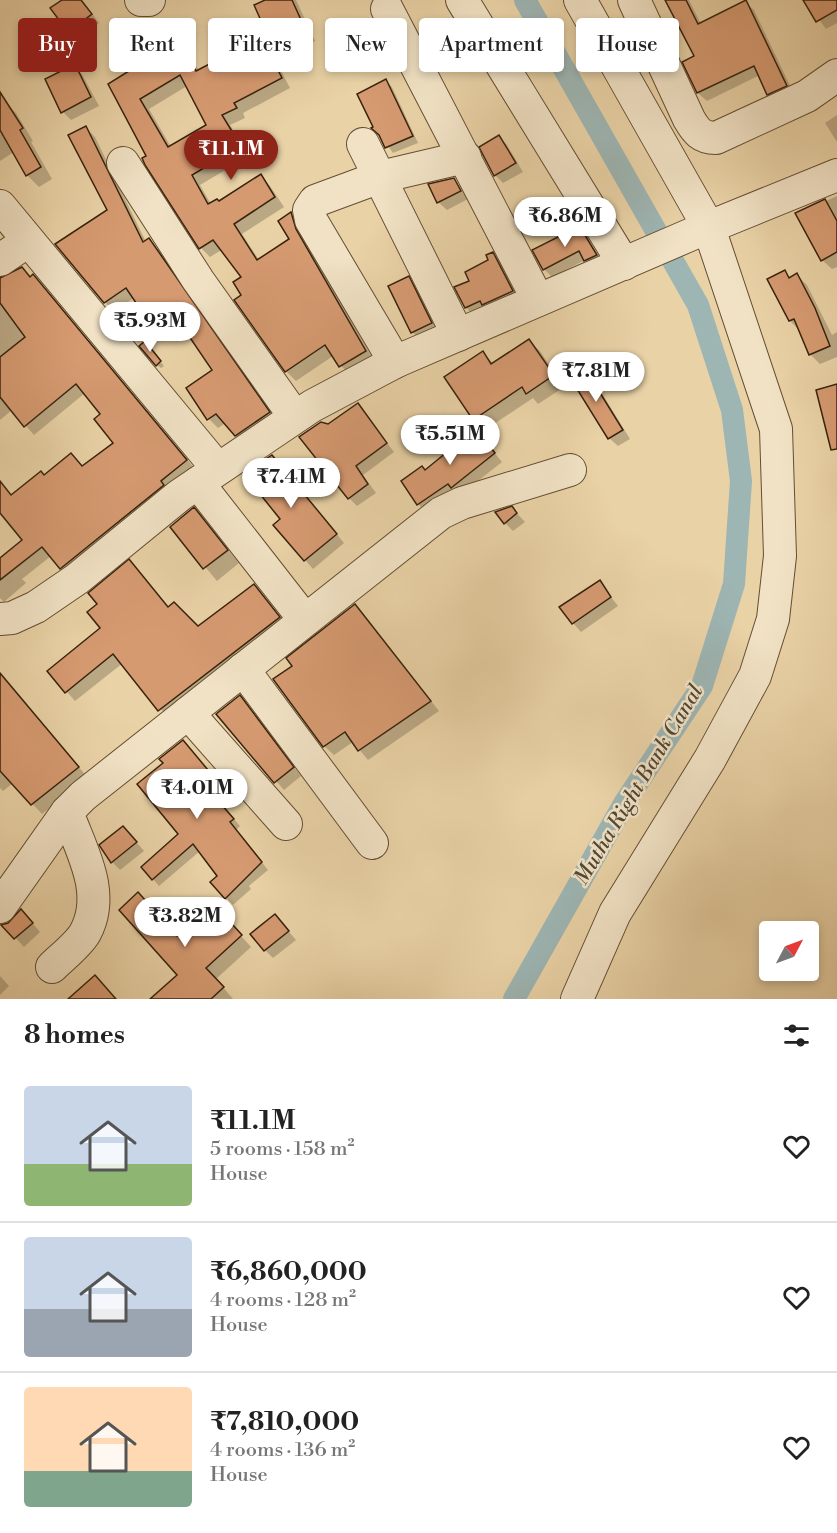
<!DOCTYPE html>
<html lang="en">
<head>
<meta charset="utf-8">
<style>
  body { margin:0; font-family:"Libre Bodoni",serif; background:#f2f2f2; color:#222; height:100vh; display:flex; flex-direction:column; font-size:22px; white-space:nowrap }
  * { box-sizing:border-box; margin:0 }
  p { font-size:20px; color:#767676 }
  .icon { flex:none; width:33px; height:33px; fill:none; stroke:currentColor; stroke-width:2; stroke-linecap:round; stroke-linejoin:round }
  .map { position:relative; height:999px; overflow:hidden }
  .sheet { display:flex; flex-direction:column; background:#fff; flex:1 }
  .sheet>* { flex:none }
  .hud { position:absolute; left:18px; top:18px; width:801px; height:54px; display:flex; gap:12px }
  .needle { width:39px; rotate:49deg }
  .fabs { position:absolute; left:759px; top:921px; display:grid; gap:12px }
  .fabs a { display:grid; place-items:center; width:60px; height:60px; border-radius:6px; background:#fff; box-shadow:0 3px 9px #0003; font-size:30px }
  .price { position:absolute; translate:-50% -51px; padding:0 14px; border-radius:21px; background:#fff; color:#222; font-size:20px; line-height:39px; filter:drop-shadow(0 2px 3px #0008) }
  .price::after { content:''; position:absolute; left:50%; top:36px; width:18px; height:14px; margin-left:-9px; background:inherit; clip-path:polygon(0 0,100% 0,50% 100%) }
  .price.current { background:#8f2418; color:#fff }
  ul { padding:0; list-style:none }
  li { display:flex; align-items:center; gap:18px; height:150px; padding:0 24px }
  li+li { border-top:2px solid #e0e0e0 }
  li span { display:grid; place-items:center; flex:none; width:168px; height:120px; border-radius:6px; color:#555 }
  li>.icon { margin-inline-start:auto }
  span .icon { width:72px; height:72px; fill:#fffc; stroke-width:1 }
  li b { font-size:26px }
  h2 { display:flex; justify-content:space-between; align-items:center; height:72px; padding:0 24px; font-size:26px }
  .chip { padding:0 21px; border-radius:6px; background:#fff; box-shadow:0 3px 9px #0003; font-size:21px; line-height:54px }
  .chip.current { background:#8f2418; color:#fff }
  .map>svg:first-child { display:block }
  .shadow { fill:#0003; fill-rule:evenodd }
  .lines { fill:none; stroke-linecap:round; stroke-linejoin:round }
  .canal { stroke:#9db5b3; stroke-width:22 }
  .building { fill:#d69a71; stroke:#37220d; stroke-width:1.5; fill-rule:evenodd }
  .minor-casing { stroke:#644e33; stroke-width:34 }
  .minor { stroke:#f1e2c5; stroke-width:32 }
  .labels { text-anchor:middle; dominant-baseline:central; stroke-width:5; stroke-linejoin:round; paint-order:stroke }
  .water-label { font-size:21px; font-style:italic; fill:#504736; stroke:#f1e2c5 }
</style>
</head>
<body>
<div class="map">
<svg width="837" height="999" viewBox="0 0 837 999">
  <rect width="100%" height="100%" fill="#e9d2a6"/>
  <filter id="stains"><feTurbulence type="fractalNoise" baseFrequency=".00333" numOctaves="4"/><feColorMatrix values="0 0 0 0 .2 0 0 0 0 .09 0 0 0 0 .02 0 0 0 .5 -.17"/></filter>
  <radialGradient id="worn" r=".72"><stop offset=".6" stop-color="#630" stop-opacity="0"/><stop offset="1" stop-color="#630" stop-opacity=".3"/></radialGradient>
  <!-- shadow -->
  <g class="shadow">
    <path d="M64,0H82L99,23L77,39L69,31Z"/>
    <path d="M268,0H296L315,41L275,59L290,88L243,113L245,118L230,125L249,156L200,185L211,204L219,203L260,176L270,186L284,207L242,234L259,260L291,239V214L300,224L305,240L374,361L350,376L333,356L296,381L286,371L236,300L243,295V277L223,249L210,257L201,248L110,85L139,67L167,25L177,34L199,71L268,32ZM187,86L208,126L171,147L149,109Z"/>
    <path d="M667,0H689L701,24L745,2L754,10L794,94L777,102L768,94L760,75L707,101L698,93L684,62L696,57Z"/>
    <path d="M805,0H831L837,10V23L826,29Z"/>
    <path d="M74,66L82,74L99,106L71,120L63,112Z"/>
    <path d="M386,81L392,87L418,143L393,153L381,136Z"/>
    <path d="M4,101L16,113L33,141L31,142L52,179L39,187L27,175L14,152L0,161V103Z"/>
    <path d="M837,115V142L825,123Z"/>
    <path d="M86,128L95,137L146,242L149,240L158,249L278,422L245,445L224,424L218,428L209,419L214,371L182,324L164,336L134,298L114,311L105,302L109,210Z"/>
    <path d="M499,137L507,145L523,172L503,183L495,175Z"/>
    <path d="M454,180L468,199L447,210L438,202Z"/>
    <path d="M837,196V267L832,269L822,260L797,214Z"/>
    <path d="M577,224L604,264L594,268L585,260L552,277L544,269Z"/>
    <path d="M492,253L500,261L520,299L473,315L466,307L471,282L490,261Z"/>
    <path d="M22,269L42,285L195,469L70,577L51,556L22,579L26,583L4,602L0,598V560L24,540L0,511V489L12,496L44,477L83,468L115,444L102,415L85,393L34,435L12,410L0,420V279Z"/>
    <path d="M785,272L791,278L797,275L807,285L832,335L837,332V357L820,364L810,354L800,331L790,321Z"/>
    <path d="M408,278L417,286L439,331L421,340L412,332Z"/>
    <path d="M529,341L540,351L564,387L538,404L533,398L485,430L474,419L446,377L483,353L494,364Z"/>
    <path d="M149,347L164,366L161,368L157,365Z"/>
    <path d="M583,369L592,377L630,439L618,446L609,438Z"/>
    <path d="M358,405L394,452L363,475L376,493L357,506L349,498L329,426Z"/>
    <path d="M480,435L502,462L460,495L426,512L418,504L425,471Z"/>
    <path d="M280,465L344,543L313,569L275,525L282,519Z"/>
    <path d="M512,508L525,522L513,531L505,523Z"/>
    <path d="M194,509L239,563L217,581L172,527Z"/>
    <path d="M138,571L169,608L198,628L254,586L288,627L169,719L123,663L75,701L49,671L102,628Z"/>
    <path d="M599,582L618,606L581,632L573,623Z"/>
    <path d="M355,606L439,711L368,760L353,742L334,755L324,746L294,666Z"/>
    <path d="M0,674L88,778L42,814L13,783L3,791L0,788Z"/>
    <path d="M240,697L301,776L284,790L218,714Z"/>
    <path d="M190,749L229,796L220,803L240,826L236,830L268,870L249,886L251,889L233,905L212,882L219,876L200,851L159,886L153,879L180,835Z"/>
    <path d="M131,836L144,851L120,870L112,862Z"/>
    <path d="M223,916L251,947L216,979L233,999H152L179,975Z"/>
    <path d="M29,919L40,932L24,947L4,925Z"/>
    <path d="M283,925L296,940L273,958L265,950Z"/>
    <path d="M0,976L9,986L0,995Z"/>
  </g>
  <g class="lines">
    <!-- canal -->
    <path class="canal" d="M514,999L625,802L702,686L734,584L741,481L732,410L698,305L525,0"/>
  </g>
  <!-- building -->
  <g class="building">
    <path d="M62,0H81L92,14L68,32L50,8Z"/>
    <path d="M265,0H292L306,31L267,49L282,78L234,103L237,108L222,115L241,146L192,175L208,204L217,199L219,201L261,174L275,197L234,224L257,260L289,239L278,221L291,212L296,229L366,351L339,367L325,345L285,372L234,300L241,295L233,282L241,277L213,240L199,249L145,165L142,158L146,156L108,84L137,66L126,48L167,23L196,71L229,54L228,52L266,32L254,5ZM180,75L206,125L168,147L140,99Z"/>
    <path d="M665,0H686L698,24L746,0L787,86L767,95L754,66L697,93L682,62L694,56Z"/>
    <path d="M803,0H837V10L816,22Z"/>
    <path d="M75,64L91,97L61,113L45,79Z"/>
    <path d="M386,79L413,136L385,148L379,135L371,128L373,127L357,94Z"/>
    <path d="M0,92L23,128L20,130L41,167L26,176L0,130Z"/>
    <path d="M86,126L143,242L149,238L270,412L235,436L216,414L207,420L186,388L212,370L174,314L153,328L126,288L104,303L55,244L107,210L68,135Z"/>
    <path d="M499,135L516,163L494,176L479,147Z"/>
    <path d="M454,178L461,191L437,203L428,184Z"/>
    <path d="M825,199L837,221V252L821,261L795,213Z"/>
    <path d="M577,222L597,255L584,261L579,251L543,270L532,250L568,232L566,229Z"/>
    <path d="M493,252L513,291L482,305L480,301L465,308L454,287L469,281L465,272L488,260L486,255Z"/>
    <path d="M22,267L30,277L33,274L187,460L161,481L164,485L60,569L42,547L0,580V558L22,540L0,513V481L11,495L41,471L44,475L71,453L82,466L113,443L94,419L100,414L76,384L24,427L0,397V357L25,337L0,303V278Z"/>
    <path d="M785,270L789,278L797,273L815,308L830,346L809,355L794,319L789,321L767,279Z"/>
    <path d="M409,276L432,323L411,333L388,286Z"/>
    <path d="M529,339L554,375L526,394L522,387L473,420L444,377L483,351L491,364Z"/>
    <path d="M145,341L161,361L156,366L139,346Z"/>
    <path d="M584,367L623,430L608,439L569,376Z"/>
    <path d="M837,384V449L831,450L816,390Z"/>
    <path d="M358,403L387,443L356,466L368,484L348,499L299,437L321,422L328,424Z"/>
    <path d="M472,424L495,453L451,488L448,484L417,505L401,481L422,466L425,470L452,448L448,443Z"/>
    <path d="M272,455L337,534L304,561L273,525L280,519L244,474Z"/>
    <path d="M512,506L517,513L504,524L495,512Z"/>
    <path d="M194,507L228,550L203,569L170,527Z"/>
    <path d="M129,559L168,607L174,602L198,626L254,584L280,617L158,711L113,654L65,693L47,671L100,628L87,612L97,604L88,593Z"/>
    <path d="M600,580L611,597L572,624L559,607Z"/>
    <path d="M355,604L431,701L358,751L345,732L323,747L273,679L292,666L286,658Z"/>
    <path d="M0,673L79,767L31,805L0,771Z"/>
    <path d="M240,695L294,767L274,783L216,714Z"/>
    <path d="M183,740L223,788L214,796L234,819L230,822L262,862L225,899L210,882L217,876L193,844L152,880L141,867L178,834L137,784L163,763L159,759Z"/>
    <path d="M123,826L137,842L111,863L99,845Z"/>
    <path d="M138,892L177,936L213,903L242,935L206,968L224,987L211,999H150L177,975L119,910Z"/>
    <path d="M21,909L33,923L14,939L1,925L8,923Z"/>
    <path d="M275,914L289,931L264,951L250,934Z"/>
    <path d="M95,975L116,999H68Z"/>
  </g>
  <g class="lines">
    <defs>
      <g id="minor">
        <path d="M141,0H149"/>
        <path d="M462,0L624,264"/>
        <path d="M634,0L689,119C696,131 701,138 716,138L807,96L837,75"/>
        <path d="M387,9L538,300"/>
        <path d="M363,144L458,335"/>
        <path d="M123,163L198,280L295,417"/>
        <path d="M0,206L218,469"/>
        <path d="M0,260L28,241"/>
        <path d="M395,362L311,220L309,210L315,201L380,177L465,157"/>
        <path d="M198,483L305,620"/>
        <path d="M0,619L12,618L36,607L77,579L180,495L312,406L395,362L692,234L837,175"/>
        <path d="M243,669L372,843"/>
        <path d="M188,713L286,824"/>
        <path d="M0,907L67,812L83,796L441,513L462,503L570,470"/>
        <path d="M52,967C62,957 78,945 85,933C107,893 81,850 67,812"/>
        <path d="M577,999L615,913L710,759L755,676L773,619L780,556L776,429L709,228L580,0"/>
      </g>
    </defs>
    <!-- minor casing -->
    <use href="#minor" class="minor-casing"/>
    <!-- minor -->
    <use href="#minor" class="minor"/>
  </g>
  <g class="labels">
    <!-- water labels -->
    <g class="water-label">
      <text transform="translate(639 785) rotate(-59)">Mutha Right Bank Canal</text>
    </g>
  </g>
  <rect width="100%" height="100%" filter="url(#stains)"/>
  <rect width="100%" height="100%" fill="url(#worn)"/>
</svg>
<div class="fabs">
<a><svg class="needle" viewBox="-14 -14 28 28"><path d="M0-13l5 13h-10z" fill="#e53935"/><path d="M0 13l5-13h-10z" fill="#767676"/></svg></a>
</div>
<b class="price current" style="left:231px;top:181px">₹11.1M</b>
<b class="price" style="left:565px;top:248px">₹6.86M</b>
<b class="price" style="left:150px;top:353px">₹5.93M</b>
<b class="price" style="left:596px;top:403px">₹7.81M</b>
<b class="price" style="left:450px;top:466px">₹5.51M</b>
<b class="price" style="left:291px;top:509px">₹7.41M</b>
<b class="price" style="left:197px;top:820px">₹4.01M</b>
<b class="price" style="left:185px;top:948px">₹3.82M</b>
<div class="hud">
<a class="chip current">Buy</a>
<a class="chip">Rent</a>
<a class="chip">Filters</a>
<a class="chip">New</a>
<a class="chip">Apartment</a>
<a class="chip">House</a>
</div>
</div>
<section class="sheet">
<h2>8 homes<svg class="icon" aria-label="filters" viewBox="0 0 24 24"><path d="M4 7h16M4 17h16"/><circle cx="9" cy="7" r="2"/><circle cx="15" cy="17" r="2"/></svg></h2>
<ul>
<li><span style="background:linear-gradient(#c9d6e8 65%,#8fb573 0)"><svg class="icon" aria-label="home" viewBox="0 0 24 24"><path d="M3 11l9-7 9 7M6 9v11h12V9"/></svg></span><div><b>₹11.1M</b><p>5 rooms · 158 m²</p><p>House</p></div><svg class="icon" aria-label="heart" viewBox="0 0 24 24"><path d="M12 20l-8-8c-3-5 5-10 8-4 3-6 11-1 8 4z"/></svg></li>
<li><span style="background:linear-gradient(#c9d6e8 60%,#9aa5b1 0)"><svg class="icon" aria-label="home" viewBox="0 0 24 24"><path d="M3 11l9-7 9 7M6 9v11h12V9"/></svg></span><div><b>₹6,860,000</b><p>4 rooms · 128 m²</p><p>House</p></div><svg class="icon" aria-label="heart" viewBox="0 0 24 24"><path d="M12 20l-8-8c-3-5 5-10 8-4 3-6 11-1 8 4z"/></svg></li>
<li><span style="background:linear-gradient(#ffd9b3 70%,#7fa58c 0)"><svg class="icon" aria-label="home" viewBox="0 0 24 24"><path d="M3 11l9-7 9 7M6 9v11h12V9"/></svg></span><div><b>₹7,810,000</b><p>4 rooms · 136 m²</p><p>House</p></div><svg class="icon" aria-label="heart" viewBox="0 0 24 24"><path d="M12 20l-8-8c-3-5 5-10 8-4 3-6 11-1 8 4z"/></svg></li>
</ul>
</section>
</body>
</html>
